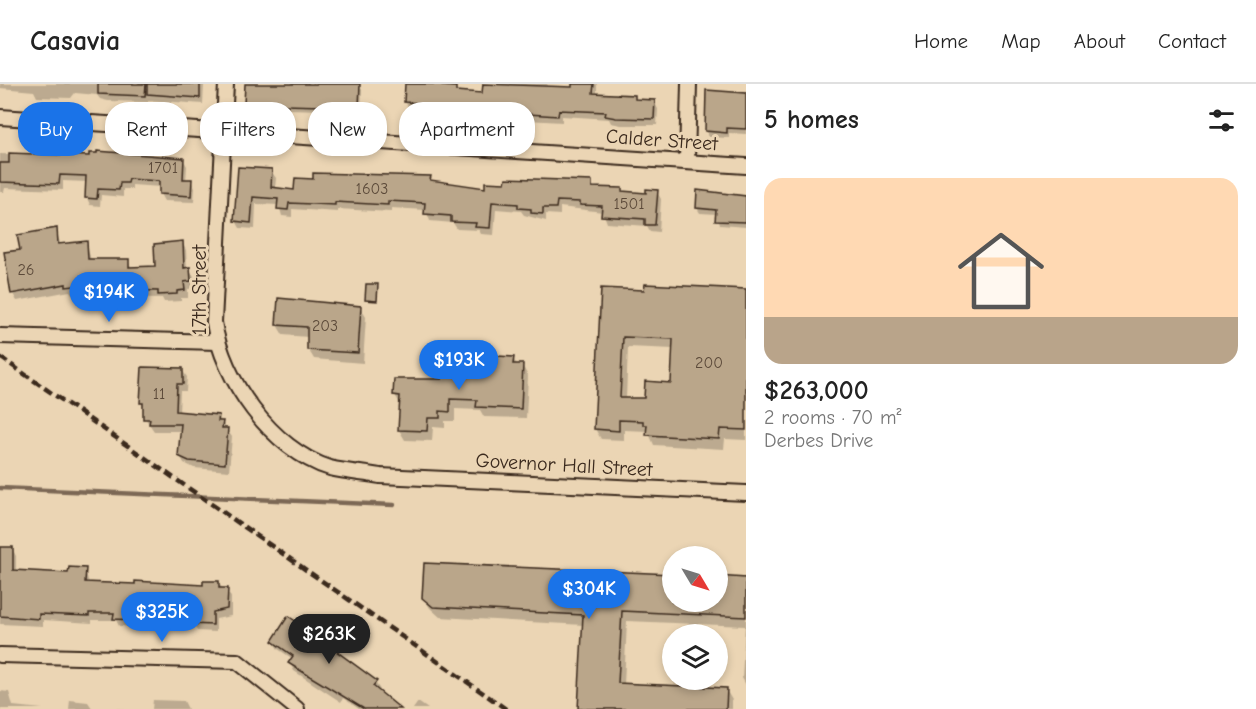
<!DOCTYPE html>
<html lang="en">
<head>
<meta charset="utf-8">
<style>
  body { margin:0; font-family:"Comic Neue",sans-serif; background:#f2f2f2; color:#222; height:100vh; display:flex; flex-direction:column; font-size:22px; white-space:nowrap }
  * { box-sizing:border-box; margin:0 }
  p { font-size:20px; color:#767676 }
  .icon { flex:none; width:33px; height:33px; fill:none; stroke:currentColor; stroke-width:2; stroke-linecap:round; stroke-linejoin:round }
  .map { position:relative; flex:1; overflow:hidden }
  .panel { display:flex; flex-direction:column; background:#fff; width:510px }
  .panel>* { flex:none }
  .hud { position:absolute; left:18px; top:18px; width:570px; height:54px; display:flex; gap:12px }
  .needle { width:39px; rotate:128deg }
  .buttons { position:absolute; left:662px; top:462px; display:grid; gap:12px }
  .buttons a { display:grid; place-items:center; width:66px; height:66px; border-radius:50%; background:#fff; box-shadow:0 3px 9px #0003; font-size:30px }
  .price { position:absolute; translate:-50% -51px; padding:0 14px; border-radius:21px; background:#1a73e8; color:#fff; font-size:20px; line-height:39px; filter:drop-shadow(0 2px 3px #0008) }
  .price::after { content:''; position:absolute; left:50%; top:36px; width:18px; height:14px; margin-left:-9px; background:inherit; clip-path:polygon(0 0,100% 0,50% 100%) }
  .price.selected { background:#222; color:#fff }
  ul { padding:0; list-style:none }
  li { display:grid; align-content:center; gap:12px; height:318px; padding:0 18px }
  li+li { border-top:2px solid #e0e0e0 }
  li span { display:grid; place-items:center; height:186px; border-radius:18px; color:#555 }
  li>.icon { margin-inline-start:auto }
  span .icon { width:108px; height:108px; fill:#fffc; stroke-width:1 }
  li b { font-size:26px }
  h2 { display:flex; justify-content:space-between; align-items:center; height:72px; padding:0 18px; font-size:26px }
  .tag { padding:0 21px; border-radius:24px; background:#fff; box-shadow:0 3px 9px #0003; font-size:21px; line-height:54px }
  .tag.selected { background:#1a73e8; color:#fff }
  header { display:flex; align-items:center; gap:36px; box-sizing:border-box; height:84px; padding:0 30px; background:#fff; border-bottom:2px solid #e0e0e0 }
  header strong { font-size:28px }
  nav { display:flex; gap:33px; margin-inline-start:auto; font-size:21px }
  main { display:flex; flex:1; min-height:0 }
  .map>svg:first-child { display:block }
  .shadow { fill:#0003; fill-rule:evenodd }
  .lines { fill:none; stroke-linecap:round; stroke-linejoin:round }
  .stream { stroke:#7b6855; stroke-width:4.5 }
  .building { fill:#baa68a; stroke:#3b2a1e; stroke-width:1.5; fill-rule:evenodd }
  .minor-casing { stroke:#3b2a1e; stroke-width:18 }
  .minor { stroke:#ebd5b4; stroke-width:14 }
  .rail { stroke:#3b2a1e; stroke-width:4.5; stroke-dasharray:9 4.5; stroke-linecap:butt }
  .labels { text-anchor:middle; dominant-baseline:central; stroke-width:6; stroke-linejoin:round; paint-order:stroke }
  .number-label { font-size:16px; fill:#5b4939 }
  .street-label { font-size:20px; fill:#3b2a1e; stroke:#ebd5b4 }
</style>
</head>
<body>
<header>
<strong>Casavia</strong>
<nav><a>Home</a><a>Map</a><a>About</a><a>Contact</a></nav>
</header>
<main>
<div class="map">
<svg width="746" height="625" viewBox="0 0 746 625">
  <rect width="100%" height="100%" fill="#ebd5b4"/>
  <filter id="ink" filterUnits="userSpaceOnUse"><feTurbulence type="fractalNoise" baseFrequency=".0167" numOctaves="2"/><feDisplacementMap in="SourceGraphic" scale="12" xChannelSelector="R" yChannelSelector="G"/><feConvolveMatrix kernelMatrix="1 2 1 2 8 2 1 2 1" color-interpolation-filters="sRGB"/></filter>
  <g filter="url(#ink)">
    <!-- shadow -->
    <g class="shadow">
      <path d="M0,0H204L203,20L148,16V18L108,17L100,15L97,11L75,9L71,14L37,13L34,7L0,4Z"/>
      <path d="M247,0L359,1L362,6L361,27L248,24L245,20Z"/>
      <path d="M422,0H445L446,4L455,5L457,9L484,11V0H547L549,3L574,4V0H597V11L634,13L637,17L654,18L658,25L657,41H621L611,39L609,35L562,32V38L457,32V35L440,34L439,31L424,30L422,26L409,25L405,17Z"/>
      <path d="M708,7L746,10V50L729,49V54L709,53L706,47Z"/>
      <path d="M0,70L183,75L187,82L186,97H191L195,104L194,118L164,117L160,110L161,103L132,101V105H123V113L101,111L100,122L90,121L87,114L88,98L63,97V106L5,104L4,108H0Z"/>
      <path d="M271,87L276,94L275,105L296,108L430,93L433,98L486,105L591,99L595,104L623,109L648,110L657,108L661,115L659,148L650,147L647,142L607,139L603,128L560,123V131L546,130V137L524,131L521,127L496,125L494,151L481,150L479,146L457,145L453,139L430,137L426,126L391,124V128L338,125V128L292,125V133L282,132L279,121L256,120L255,145L240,144L236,137Z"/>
      <path d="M698,107L746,113V143L720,141L717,130L700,129L697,124Z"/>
      <path d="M56,146L61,162L86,159L91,176L128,177L132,184L156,183L182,158L186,166L187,185L194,192V204L188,205V214H181V217L164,218L162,214L107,213L103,207L72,210L70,207L17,217L13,210L6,170L21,167Z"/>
      <path d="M646,201L746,206V356L725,355L724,365L654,361L648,347L624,346V356L601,355L595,345L602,205L646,207ZM628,263L674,265L672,300L645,316L626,315Z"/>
      <path d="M360,223L366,233L363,279L314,275L308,265V253L283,251L277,241Z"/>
      <path d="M513,274L517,281H522L528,292L526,334L484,333L480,326L455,325V337H445V344L433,343L432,357L405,356L399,346L401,322L395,311Z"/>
      <path d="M182,286L187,293L186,307H180L179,329L218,332L232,353L229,387L194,384L184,379L180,372L182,347H154L145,334L142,319Z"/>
      <path d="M0,464H12L16,472V488L69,491L85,486L89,499L204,502L218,499L231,513V532L216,535V548L197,547L193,538L140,535V543L119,542L116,536H92V539L43,536V542L0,540Z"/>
      <path d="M672,492V518H717V494L746,495V601L742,594L745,542L627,537L624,601L726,606L732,616V625H579L584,541L440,533L430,524L424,514Z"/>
      <path d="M303,545L324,549L330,565L375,598L380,606L378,608L398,625H359L343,614L341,618L294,587L290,579L293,575L278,565L273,557Z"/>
      <path d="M0,607L9,608L13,622L43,625H0Z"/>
      <path d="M70,616L88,618L92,624L126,625H69Z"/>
      <path d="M153,616L184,617L188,625H152Z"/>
      <path d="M418,618L428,625H413Z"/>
    </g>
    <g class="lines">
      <!-- stream -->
      <path class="stream" d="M0,404L394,421"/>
    </g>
    <!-- building -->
    <g class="building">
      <path d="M98,0H146L145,12L98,10Z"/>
      <path d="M147,0H200V14L147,10Z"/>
      <path d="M245,0H360L359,23L244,20Z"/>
      <path d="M405,0H442V2L456,3V7L482,9L483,0L572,3V0H594L593,9L635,11V15L655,16L654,35L616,34L605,32L606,28L559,26L558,32L454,25V28L434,27V24L418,23L419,19L404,18Z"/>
      <path d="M706,6L746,9V45L727,44V49L705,47Z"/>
      <path d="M97,67L184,74L183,95H192L191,112L159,110V97L129,95L128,99H120L119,106L98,105L97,115L85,114L86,92L60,91L59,100L0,98V79H9V69L89,72V69H97Z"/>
      <path d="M238,83L272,85L271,103L294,106L295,94L313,95V89L431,92L430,96L485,104V98L505,99L506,94L592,97V103L622,104V107L646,109V105L658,106L655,141H645V135L601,132L602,122L580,121V118L557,117L556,124H543V130L531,129V125L518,124V120L492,118L490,144L475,143L476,139L451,138V132L424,130L425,119L388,117V121L335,118V121L289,119L288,126L277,125L278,115L253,113L251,139L234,137Z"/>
      <path d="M697,106L746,112V138L715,137L716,126L696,124Z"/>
      <path d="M57,144L58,160L87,157L88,175H129V183L155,182L154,160L183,157L184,184L190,183L191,197L184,198L185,206L177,207V210L158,211V207L101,206V199L66,203V200L11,210L4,168L20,166L17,151Z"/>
      <path d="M366,200H378L377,217L365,216Z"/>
      <path d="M645,200L746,205V346L720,345L719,355L646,351L647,341H643V337L619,336V347L594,345L601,204L644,206ZM623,253L673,255L671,299L645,297L644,314H620Z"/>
      <path d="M278,214L361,222L358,269L307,266V243L276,241Z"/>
      <path d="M497,272L514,273L513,280H523L521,325L476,323L477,316L450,315V328L440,327V334H428L427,347L398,346L400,312L393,311L394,295H442V283L479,284V278L497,279Z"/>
      <path d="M142,283L183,284V300H177L176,327L219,331L218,337H223L222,344H228L225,380L189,377L178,372L181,340H149L150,335H143V319H140Z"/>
      <path d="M0,463H13V486L68,489L69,483L86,484L85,498L135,500V497L203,501V497H219V504H228L227,525L213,528V541L191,540L192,531L136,528V536L113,535L114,529H89V532L39,530V535L0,532Z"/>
      <path d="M424,479L672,490V518H717V492L746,494V533L622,527L618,599L727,604L726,625H578L583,531L433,523L422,514Z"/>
      <path d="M288,532L303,542L307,536L325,548L328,561L377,597L373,602L401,625H364L288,579L293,572L272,557Z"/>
    </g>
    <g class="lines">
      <defs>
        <g id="minor">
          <path d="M226,0L214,238C222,295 272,366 330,384C346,388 364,389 380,392L746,409"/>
          <path d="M0,33L746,82"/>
          <path d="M687,76L689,0"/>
          <path d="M0,252L217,258"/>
          <path d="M0,571L237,577L297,625"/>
        </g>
      </defs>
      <!-- minor casing -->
      <use href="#minor" class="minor-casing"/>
      <!-- minor -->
      <use href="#minor" class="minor"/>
      <!-- rail -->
      <path class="rail" d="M0,273L506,625"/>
    </g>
  </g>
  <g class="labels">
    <!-- number labels -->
    <g class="number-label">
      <text x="163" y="84">1701</text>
      <text x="372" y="105">1603</text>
      <text x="629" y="120">1501</text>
      <text x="26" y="186">26</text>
      <text x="325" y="242">203</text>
      <text x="709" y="279">200</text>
      <text x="159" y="310">11</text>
    </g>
    <!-- street labels -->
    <g class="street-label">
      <text transform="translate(662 56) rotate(4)">Calder Street</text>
      <text transform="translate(199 206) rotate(-90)">17th Street</text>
      <text transform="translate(564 381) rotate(3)">Governor Hall Street</text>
    </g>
  </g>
</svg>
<div class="buttons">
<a><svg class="needle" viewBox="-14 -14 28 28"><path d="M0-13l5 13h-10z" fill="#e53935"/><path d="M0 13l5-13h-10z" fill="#767676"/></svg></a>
<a><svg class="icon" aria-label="layers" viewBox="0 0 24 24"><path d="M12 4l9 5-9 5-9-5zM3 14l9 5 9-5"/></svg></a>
</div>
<b class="price" style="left:109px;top:239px">$194K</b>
<b class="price" style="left:459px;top:307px">$193K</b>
<b class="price" style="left:589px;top:536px">$304K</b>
<b class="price" style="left:162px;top:559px">$325K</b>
<b class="price selected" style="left:329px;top:581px">$263K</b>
<div class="hud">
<a class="tag selected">Buy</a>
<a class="tag">Rent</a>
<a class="tag">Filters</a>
<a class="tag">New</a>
<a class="tag">Apartment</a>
</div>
</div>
<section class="panel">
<h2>5 homes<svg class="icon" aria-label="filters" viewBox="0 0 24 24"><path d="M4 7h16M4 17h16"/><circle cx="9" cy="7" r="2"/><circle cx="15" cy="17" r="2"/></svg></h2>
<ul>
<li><span style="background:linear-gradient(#ffd9b3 75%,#b9a48a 0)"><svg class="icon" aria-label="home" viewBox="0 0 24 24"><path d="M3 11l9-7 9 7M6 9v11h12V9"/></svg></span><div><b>$263,000</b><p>2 rooms · 70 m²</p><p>Derbes Drive</p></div></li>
</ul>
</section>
</main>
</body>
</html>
